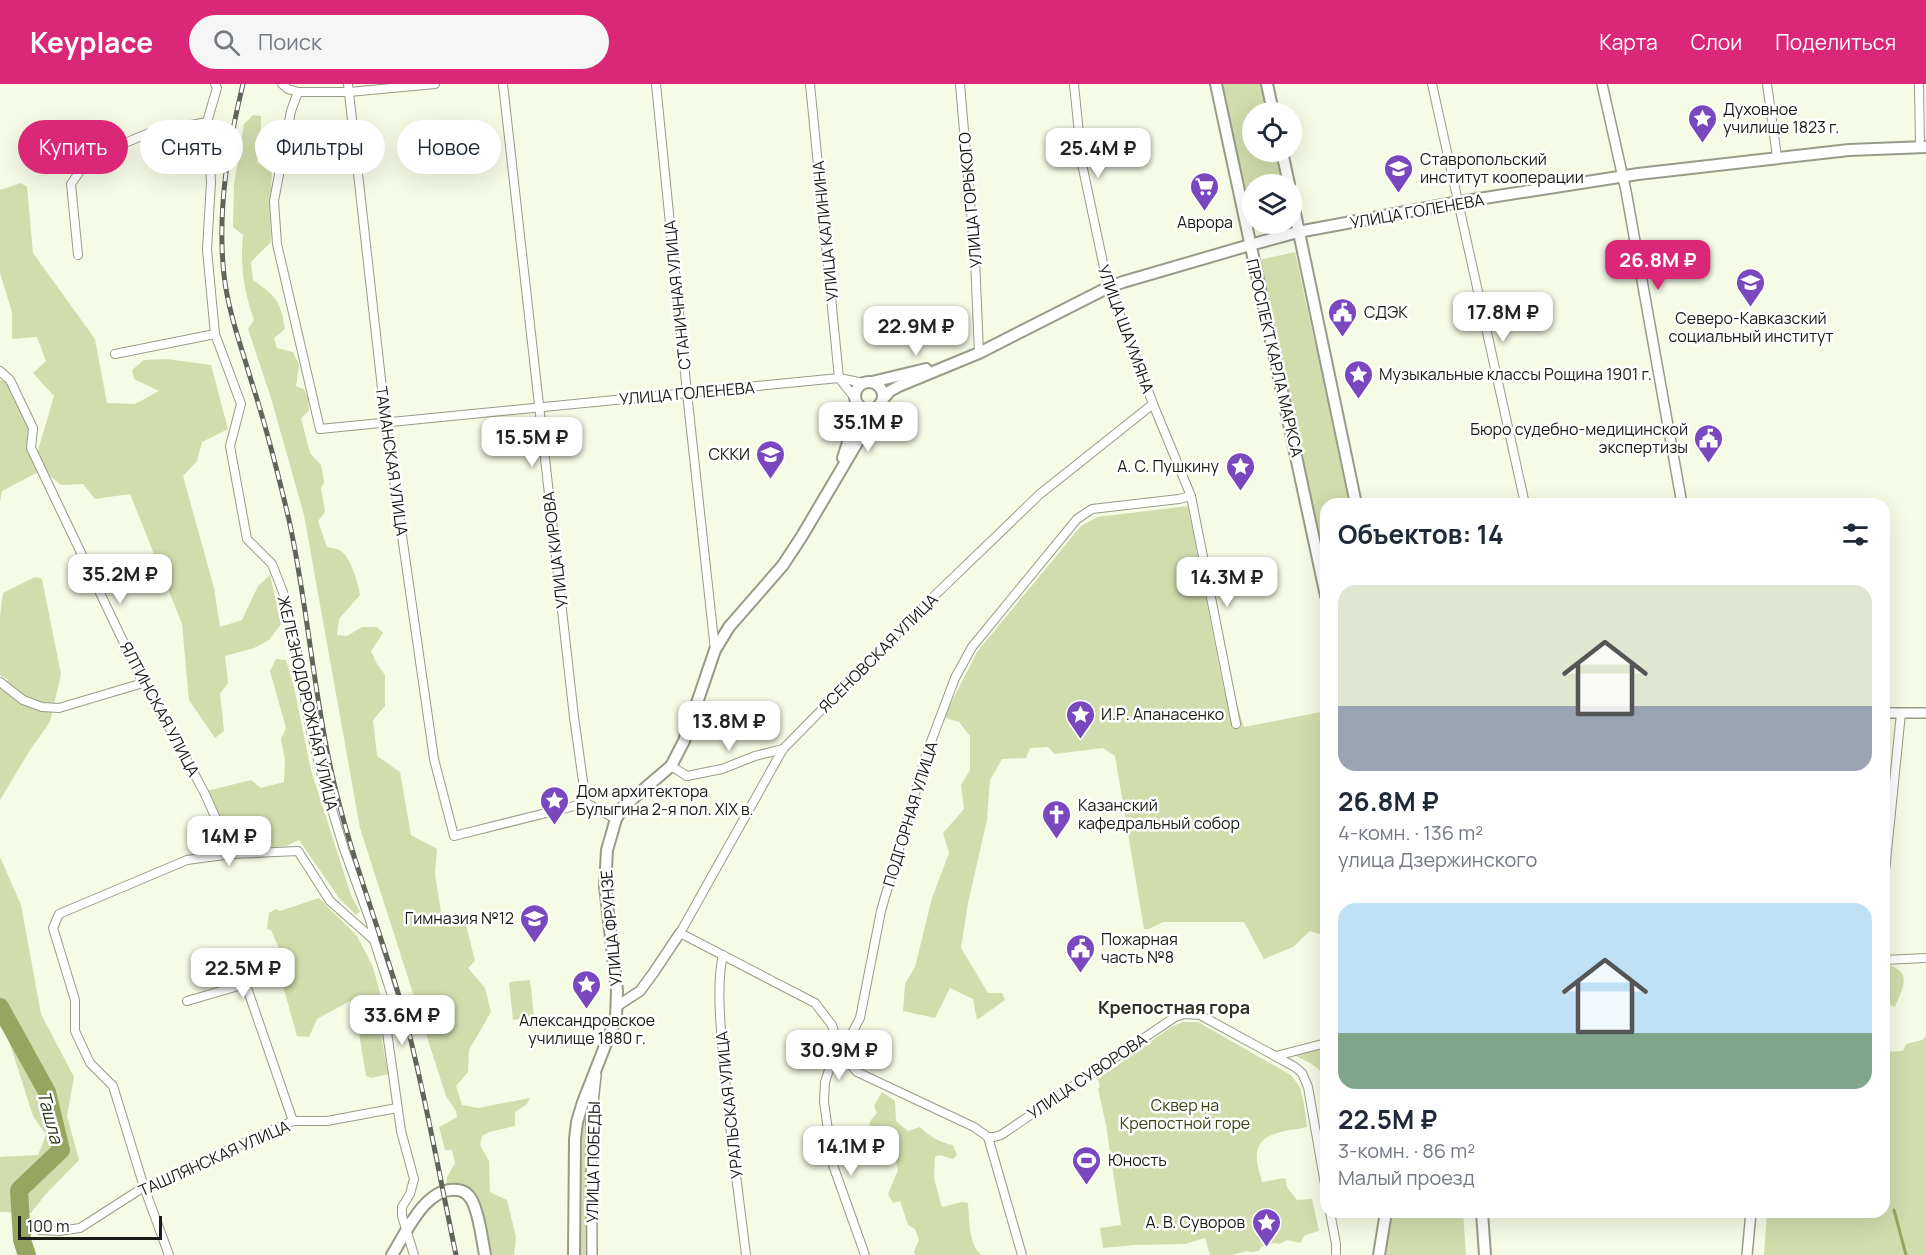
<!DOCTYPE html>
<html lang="ru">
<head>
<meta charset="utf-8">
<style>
  body { margin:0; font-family:Manrope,sans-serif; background:#f6f6f7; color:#1f2937; height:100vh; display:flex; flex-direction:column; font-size:22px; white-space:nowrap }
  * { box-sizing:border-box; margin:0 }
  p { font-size:20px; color:#747a83 }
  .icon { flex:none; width:33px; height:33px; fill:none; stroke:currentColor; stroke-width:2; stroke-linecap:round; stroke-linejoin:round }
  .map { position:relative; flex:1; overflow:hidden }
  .drawer { position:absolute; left:1320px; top:414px; width:570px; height:720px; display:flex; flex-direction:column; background:#fff; border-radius:18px; box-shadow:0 6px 24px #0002 }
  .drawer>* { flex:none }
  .top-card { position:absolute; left:18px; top:36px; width:570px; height:54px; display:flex; gap:12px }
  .buttons { position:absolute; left:1242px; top:18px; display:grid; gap:12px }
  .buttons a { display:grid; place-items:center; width:60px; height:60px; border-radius:50%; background:#fff; box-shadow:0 6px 24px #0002; font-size:30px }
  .scale { position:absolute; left:18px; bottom:15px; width:144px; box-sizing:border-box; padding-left:6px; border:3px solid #191b14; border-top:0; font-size:16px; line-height:21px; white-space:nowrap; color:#191b14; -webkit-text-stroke:4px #fff; paint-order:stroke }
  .price { position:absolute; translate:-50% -51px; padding:0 14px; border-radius:12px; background:#fff; color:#222; font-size:20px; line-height:39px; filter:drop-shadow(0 2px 3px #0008) }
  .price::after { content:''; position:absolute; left:50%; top:36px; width:18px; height:14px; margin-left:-9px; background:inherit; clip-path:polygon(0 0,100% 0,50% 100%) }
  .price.on { background:#db2777; color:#fff }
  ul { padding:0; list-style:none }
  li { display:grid; align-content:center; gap:12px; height:318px; padding:0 18px }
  li span { display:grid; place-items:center; height:186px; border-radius:18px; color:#555 }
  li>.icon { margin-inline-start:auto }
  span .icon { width:108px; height:108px; fill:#fffc; stroke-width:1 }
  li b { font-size:26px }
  h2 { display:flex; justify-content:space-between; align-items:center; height:72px; padding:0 18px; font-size:26px }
  .tag { padding:0 21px; border-radius:27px; background:#fff; box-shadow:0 6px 24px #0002; font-size:21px; line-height:54px }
  .tag.on { background:#db2777; color:#fff }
  header { display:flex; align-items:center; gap:36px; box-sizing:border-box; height:84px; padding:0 30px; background:#db2777; color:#fff }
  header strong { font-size:28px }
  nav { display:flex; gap:33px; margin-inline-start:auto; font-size:21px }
  .search { width:420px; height:54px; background:#f6f6f7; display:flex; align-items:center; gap:15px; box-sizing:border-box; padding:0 21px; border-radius:33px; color:#747a83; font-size:22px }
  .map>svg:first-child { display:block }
  .green { fill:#d1ddad }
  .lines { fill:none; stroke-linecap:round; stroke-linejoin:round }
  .stream { stroke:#96a660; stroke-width:3 }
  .river { stroke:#96a660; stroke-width:18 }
  .minor-casing { stroke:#969c88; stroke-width:10 }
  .tertiary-casing { stroke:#969c88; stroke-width:12 }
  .secondary-casing { stroke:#969c88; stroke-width:14 }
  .minor { stroke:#fff; stroke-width:8 }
  .tertiary { stroke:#fff; stroke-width:9 }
  .secondary { stroke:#fff; stroke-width:10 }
  .rail-casing { stroke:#616459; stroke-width:5 }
  .rail { stroke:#fff; stroke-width:3; stroke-dasharray:9; stroke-linecap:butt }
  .labels { text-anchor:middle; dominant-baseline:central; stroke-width:5; stroke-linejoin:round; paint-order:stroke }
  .poi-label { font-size:16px; fill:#191b14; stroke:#fff; text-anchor:start }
  .street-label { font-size:16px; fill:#191b14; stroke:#fff }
  .park-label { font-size:16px; fill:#3b440f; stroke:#fff }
  .neighbourhood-label { font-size:18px; font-weight:bold; fill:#2e3121; stroke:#fff }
  .water-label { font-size:18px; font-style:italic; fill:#2b3112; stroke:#fff }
</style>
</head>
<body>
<header>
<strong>Keyplace</strong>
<div class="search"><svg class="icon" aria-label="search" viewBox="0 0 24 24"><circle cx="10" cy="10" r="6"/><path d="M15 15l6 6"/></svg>Поиск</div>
<nav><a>Карта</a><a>Слои</a><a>Поделиться</a></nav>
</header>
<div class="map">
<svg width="1926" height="1171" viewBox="0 0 1926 1171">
  <rect width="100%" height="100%" fill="#f6fbe6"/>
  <!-- green -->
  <g class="green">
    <path d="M1221,0H1261L1267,28H1252V68H1276L1283,100H1252V134L1250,135L1228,75L1236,66Z"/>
    <path d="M253,31L261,32V54L257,78L272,89L270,120L271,158L251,178L253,196C276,212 281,217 285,245L274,254L277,264L293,268L299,281L296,302L304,305L308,315L309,327L301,334L310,369L321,381L324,398L321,404L325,428L318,437L327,463C332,464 337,464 341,467C351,474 358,499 360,511L339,535L337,551L347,552L362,543H377L383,549L371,567L377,580L385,591V622L373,636L377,672L400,688L411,751L437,765L435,790L442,835L466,841L475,877L468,884L485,904L491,928L469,966L468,988L456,1002L462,1021L478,1024L530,1014L527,1020L515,1028V1042L489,1048L482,1052L480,1061L489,1077L490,1108L507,1116L516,1153L514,1171H488L476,1119L446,1101L447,1093L455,1079L452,1066H445L439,1043L457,1033L456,1027L446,1012L360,744L304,431L271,314L248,245L254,236C244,206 240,184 243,151L233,143L234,100L244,40Z"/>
    <path d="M21,99L27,103L33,169L95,255L107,319L135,320L159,307L134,295L132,286L144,276L167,275L211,281L228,345L202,358L197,377L183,392L214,504L220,543L242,536L258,502L270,491L281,540L269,556L254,564L225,572L228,599L220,610L224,647L215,654L189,616L182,540L130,410L95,415L83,400L61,401L45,388L37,370L54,312L33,289L46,277L37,253L12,255V228L0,189V106Z"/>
    <path d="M1295,168L1315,260L1322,274L1323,284L1321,288L1327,315L1330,320L1329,325L1349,420H1326V492L1259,176Z"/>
    <path d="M0,296L8,298L29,345L40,387L2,407L0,417Z"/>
    <path d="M1188,422L1224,607L1236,618L1244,643L1326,627V850L1322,851L1310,847L1293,863L1264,875L1244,838H1163L1149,845H1144L1115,672L1103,664L1055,670L1048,663L1030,664L1026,674L1002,675L990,696L987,736L968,819L961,864L988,909H1002L1005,916L977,936L973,915L950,904L935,934L903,927L905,900L915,883L932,814L949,769L943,749L964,725L961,701L970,686V652L959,638L944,633L977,568L1081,442L1097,433Z"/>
    <path d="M35,493L42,495L61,590L50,638L30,666L0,716V601L8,596L0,591V532L3,509Z"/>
    <path d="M276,575L286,576L294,603L311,686L351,811L360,828L356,831L339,814L299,756L286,762L263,764L223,738L207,707L251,696L261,704L284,698L285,676L281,655L286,644L270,587Z"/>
    <path d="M0,773L21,821L41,930L74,993L67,1032L79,1076L45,1111L31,1129L0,1128V1073L38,1071L46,1051L33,1032L0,929Z"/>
    <path d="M319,814L357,852L373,883L384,924L378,933L388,990L372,994L366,992L359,949L363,935H355L350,917L317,935L309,953L297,952L283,902L286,881L271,846L267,845L269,829L276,825L280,827Z"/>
    <path d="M1889,881C1914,889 1901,907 1895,923L1884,919V884Z"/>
    <path d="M530,896L534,933L513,936L509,898Z"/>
    <path d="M1183,938H1198L1291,991L1300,1003L1304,1020L1307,1043C1290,1047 1258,1047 1257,1070C1256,1079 1260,1090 1262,1098L1285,1094L1287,1103L1297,1116L1312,1115L1319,1147L1305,1151L1300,1159L1287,1156L1280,1160L1274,1159L1261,1163L1259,1167L1251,1168L1247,1167L1231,1171H1210L1205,1154L1185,1160L1134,1161L1103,1164L1100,1144L1121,1141L1106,1041L1098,1004L1100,1003L1098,995L1171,943Z"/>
    <path d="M1926,952V1171H1764L1767,1128H1884V968L1903,967L1906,960L1922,956Z"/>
    <path d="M1326,962V1000C1323,982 1307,978 1292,970Z"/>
    <path d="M882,1008L895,1017L896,1037L908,1047L920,1043C928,1052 941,1059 953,1061L957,1071L953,1075L939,1071L935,1073L934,1094L941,1121L943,1123L962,1118L968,1119C969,1133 969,1164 982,1171H915L914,1167L919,1156L915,1145L908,1141L900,1117L893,1119L888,1110L898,1086L893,1064L877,1056L869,1046L870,1037L877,1029L874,1022Z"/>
    <path d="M586,1034L588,1171H580V1058L583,1035Z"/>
    <path d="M1389,1128H1463L1466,1171H1382Z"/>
  </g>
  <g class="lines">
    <!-- stream -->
    <path class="stream" d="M1894,1126L1906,1171"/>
    <!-- river -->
    <path class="river" d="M0,923L47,1008L61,1066L19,1106L22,1156L27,1171"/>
    <defs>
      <g id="minor">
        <path d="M215,0L217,4L207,38L211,98L207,166L215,250L241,320L230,362L247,455L272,480L288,521L292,539L310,643L323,696L344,765L371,839L374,856L395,921L387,948L401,1047L414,1095L410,1110L402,1123V1132L414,1171"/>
        <path d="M282,0L288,5L298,8H349L435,0"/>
        <path d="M348,0L386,340L434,675L454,752L586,719"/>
        <path d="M503,0L574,633L586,719L616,735"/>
        <path d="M656,0L687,309L715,566"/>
        <path d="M810,0L839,294"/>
        <path d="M960,0L975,175L979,269"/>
        <path d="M1074,0L1082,80L1106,193L1153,320L1191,412L1236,640"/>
        <path d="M1432,0L1525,420"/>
        <path d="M1767,0L1777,73"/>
        <path d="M1919,0L1920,63"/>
        <path d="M298,8L291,27L274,117L277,160L320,345L839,294L864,299"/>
        <path d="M78,171L71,100L89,74L149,49L207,38"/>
        <path d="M115,270L215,250"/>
        <path d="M0,287L10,296L33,344L31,364L143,599L173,650L204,708L232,770"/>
        <path d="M839,294L854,313"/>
        <path d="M0,598L23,616L42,623L59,624L143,599"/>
        <path d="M671,682L687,692L722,685L755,672L783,665"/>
        <path d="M203,773L224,754"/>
        <path d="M1884,797L1901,629"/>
        <path d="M723,871C716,901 721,944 723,975C729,1041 738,1106 746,1171"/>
        <path d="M1884,876L1926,874"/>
        <path d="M246,901L293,1037"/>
        <path d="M187,917L290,887"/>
        <path d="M1276,972L1326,959"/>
        <path d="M988,1053L974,1043L857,988L841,970L832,941L815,919L680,849L783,665L932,514L1040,410L1153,320"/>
        <path d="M988,1053H994L1001,1051L1175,933L1185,930L1200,931L1295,983L1302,989L1308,1003L1326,1106"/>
        <path d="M988,1053L1022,1171"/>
        <path d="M1330,1128L1336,1160V1171"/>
        <path d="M40,1146L59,1147L80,1144L144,1103L293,1037H327L397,1024"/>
        <path d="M169,1171L144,1103L113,1002L90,979L75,947V916L53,844L59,830L187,776L232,770L298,767L330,817L374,856"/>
        <path d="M865,1171L833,1081L824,1018L825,998L830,983L841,970L860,934L881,827L926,671L955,594L972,563L1077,435L1092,425L1179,415L1191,412"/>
      </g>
      <g id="tertiary">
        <path d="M1602,0L1626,107L1682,420"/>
        <path d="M1884,629H1926"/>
        <path d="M617,922L640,907L654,888L680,849"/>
        <path d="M592,1171L591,1037L596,991"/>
        <path d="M1747,1171L1751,1128"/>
      </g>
      <g id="secondary">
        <path d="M1216,0L1326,512"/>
        <path d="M1267,0L1273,28"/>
        <path d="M1282,68L1289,100"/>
        <path d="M1292,115L1356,420"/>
        <circle cx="869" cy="312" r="14"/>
        <path d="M872,298L926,285"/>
        <path d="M883,315L890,307L899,302L979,269L1109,203L1123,198L1250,161L1298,148L1459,118L1638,90L1849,66L1926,63"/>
        <path d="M843,374L850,352L856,320"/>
        <path d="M1482,1128L1485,1171"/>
        <path d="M392,1171C406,1149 426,1101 458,1106C466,1107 471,1113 474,1121C480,1136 482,1155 485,1171"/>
        <path d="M574,1171L575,1055L577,1038L583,1018L616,934L617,907L605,802L607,766L616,735L623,723L671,682L684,657L715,566L729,543L783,481L802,452L880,320"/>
        <path d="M1379,1171L1386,1128"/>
      </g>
    </defs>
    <!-- minor casing -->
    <use href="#minor" class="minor-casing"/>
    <!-- tertiary casing -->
    <use href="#tertiary" class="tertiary-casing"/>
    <!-- secondary casing -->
    <use href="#secondary" class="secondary-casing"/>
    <!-- minor -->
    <use href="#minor" class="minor"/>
    <!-- tertiary -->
    <use href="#tertiary" class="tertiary"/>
    <!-- secondary -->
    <use href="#secondary" class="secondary"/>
    <defs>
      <path id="rail" d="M243,0C228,62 217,127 224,191C228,227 241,262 251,296C266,342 278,389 289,436C307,518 313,604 331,686C349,769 381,848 404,929C425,1009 439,1090 456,1171"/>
    </defs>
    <!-- rail casing -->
    <use href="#rail" class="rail-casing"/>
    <!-- rail -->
    <use href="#rail" class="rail"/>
  </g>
  <!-- icons -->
  <defs>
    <symbol id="sight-pin" viewBox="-11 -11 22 30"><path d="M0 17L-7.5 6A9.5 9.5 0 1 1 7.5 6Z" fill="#7947be" stroke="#fff"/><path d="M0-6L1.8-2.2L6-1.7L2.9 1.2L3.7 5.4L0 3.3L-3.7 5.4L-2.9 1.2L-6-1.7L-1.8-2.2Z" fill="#fff"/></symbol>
    <symbol id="university-pin" viewBox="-11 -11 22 30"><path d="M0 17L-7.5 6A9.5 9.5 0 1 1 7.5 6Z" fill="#7947be" stroke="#fff"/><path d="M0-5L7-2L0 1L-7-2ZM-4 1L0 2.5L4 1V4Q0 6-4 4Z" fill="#fff"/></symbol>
    <symbol id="supermarket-pin" viewBox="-11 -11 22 30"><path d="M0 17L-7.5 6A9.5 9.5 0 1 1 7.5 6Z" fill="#7947be" stroke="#fff"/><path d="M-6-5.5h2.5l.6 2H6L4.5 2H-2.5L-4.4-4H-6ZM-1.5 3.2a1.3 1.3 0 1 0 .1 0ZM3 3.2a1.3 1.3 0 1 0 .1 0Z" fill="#fff"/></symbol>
    <symbol id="civic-pin" viewBox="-11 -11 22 30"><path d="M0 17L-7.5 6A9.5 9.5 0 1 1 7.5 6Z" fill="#7947be" stroke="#fff"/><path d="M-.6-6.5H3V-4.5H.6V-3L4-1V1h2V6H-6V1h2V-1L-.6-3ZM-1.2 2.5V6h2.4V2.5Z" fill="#fff"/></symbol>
    <symbol id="church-pin" viewBox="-11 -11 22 30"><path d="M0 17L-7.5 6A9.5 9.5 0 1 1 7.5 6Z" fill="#7947be" stroke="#fff"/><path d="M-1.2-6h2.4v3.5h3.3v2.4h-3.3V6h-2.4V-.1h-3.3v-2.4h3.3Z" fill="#fff"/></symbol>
    <symbol id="school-pin" viewBox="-11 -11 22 30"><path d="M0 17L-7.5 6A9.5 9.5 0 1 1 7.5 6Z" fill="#7947be" stroke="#fff"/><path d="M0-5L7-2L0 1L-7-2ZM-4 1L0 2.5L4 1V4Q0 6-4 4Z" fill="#fff"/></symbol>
    <symbol id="stadium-pin" viewBox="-11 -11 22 30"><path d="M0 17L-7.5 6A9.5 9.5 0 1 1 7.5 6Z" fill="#7947be" stroke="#fff"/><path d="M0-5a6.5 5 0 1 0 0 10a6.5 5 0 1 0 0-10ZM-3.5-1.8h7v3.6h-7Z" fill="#fff"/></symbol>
  </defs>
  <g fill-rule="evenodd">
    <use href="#sight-pin" x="1686" y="18" width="33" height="45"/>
    <use href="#university-pin" x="1382" y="68" width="33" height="45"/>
    <use href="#supermarket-pin" x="1188" y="86" width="33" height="45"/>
    <use href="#university-pin" x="1734" y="182" width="33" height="45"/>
    <use href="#civic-pin" x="1326" y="212" width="33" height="45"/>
    <use href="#sight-pin" x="1342" y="274" width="33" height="45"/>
    <use href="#civic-pin" x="1692" y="338" width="33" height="45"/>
    <use href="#university-pin" x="754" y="354" width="33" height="45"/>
    <use href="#sight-pin" x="1224" y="366" width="33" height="45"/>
    <use href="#sight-pin" x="1064" y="614" width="33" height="45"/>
    <use href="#sight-pin" x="538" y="700" width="33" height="45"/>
    <use href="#church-pin" x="1040" y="714" width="33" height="45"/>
    <use href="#school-pin" x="518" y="818" width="33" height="45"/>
    <use href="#civic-pin" x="1064" y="848" width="33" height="45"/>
    <use href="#sight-pin" x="570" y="884" width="33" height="45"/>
    <use href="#stadium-pin" x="1070" y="1060" width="33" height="45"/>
    <use href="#sight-pin" x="1250" y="1122" width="33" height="45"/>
  </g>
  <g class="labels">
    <!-- poi labels -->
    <g class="poi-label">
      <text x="1723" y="25">Духовное<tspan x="1723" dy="18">училище 1823 г.</tspan></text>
      <text x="1420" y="75">Ставропольский<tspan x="1420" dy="18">институт кооперации</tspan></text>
      <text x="1205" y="138" text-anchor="middle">Аврора</text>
      <text x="1364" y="228">СДЭК</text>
      <text x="1751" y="234" text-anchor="middle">Северо-Кавказский<tspan x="1751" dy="18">социальный институт</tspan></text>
      <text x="1379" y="290">Музыкальные классы Рощина 1901 г.</text>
      <text x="1688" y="345" text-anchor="end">Бюро судебно-медицинской<tspan x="1688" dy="18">экспертизы</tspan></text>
      <text x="750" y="370" text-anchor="end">СККИ</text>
      <text x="1219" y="382" text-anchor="end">А. С. Пушкину</text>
      <text x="1101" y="630">И.Р. Апанасенко</text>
      <text x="576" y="707">Дом архитектора<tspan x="576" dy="18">Булыгина 2-я пол. XIX в.</tspan></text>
      <text x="1078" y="721">Казанский<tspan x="1078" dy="18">кафедральный собор</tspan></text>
      <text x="514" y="834" text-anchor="end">Гимназия №12</text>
      <text x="1101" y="855">Пожарная<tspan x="1101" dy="18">часть №8</tspan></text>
      <text x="587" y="936" text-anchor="middle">Александровское<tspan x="587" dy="18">училище 1880 г.</tspan></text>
      <text x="1108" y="1076">Юность</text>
      <text x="1245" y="1138" text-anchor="end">А. В. Суворов</text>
    </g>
    <!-- street labels -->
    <g class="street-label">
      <text transform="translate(970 116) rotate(-95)">УЛИЦА ГОРЬКОГО</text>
      <text transform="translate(1417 127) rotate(-10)">УЛИЦА ГОЛЕНЕВА</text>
      <text transform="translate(825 147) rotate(-96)">УЛИЦА КАЛИНИНА</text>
      <text transform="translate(677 211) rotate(-96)">СТАНИЧНАЯ УЛИЦА</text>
      <text transform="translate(1126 245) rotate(70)">УЛИЦА ШАУМЯНА</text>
      <text transform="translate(1275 274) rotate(77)">ПРОСПЕКТ КАРЛА МАРКСА</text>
      <text transform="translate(687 309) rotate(-5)">УЛИЦА ГОЛЕНЕВА</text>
      <text transform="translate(392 377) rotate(82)">ТАМАНСКАЯ УЛИЦА</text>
      <text transform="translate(555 466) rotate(-97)">УЛИЦА КИРОВА</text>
      <text transform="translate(878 569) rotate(-45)">ЯСЕНОВСКАЯ УЛИЦА</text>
      <text transform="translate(308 619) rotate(77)">ЖЕЛЕЗНОДОРОЖНАЯ УЛИЦА</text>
      <text transform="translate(160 625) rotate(62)">ЯЛТИНСКАЯ УЛИЦА</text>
      <text transform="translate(910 730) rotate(-73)">ПОДГОРНАЯ УЛИЦА</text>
      <text transform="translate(611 844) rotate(-95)">УЛИЦА ФРУНЗЕ</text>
      <text transform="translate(1087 992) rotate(-34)">УЛИЦА СУВОРОВА</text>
      <text transform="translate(729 1021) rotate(-96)">УРАЛЬСКАЯ УЛИЦА</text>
      <text transform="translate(214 1074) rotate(-24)">ТАШЛЯНСКАЯ УЛИЦА</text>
      <text transform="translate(593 1078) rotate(-89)">УЛИЦА ПОБЕДЫ</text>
    </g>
    <!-- park labels -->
    <g class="park-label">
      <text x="1185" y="1021">Сквер на<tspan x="1185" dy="18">Крепостной горе</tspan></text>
    </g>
    <!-- neighbourhood labels -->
    <g class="neighbourhood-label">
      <text x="1174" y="923">Крепостная гора</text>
    </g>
    <!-- water labels -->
    <g class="water-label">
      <text transform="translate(51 1033) rotate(75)">Ташла</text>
    </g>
  </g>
</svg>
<div class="buttons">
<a><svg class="icon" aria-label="locate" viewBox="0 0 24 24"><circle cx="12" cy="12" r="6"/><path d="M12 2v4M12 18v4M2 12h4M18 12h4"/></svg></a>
<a><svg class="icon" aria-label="layers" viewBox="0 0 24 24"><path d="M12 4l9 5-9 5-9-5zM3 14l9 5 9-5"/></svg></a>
</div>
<div class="scale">100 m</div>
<b class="price" style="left:1098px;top:95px">25.4M ₽</b>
<b class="price on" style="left:1658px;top:207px">26.8M ₽</b>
<b class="price" style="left:1503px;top:259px">17.8M ₽</b>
<b class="price" style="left:916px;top:273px">22.9M ₽</b>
<b class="price" style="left:868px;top:369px">35.1M ₽</b>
<b class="price" style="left:532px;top:384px">15.5M ₽</b>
<b class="price" style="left:120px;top:521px">35.2M ₽</b>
<b class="price" style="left:1227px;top:524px">14.3M ₽</b>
<b class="price" style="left:729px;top:668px">13.8M ₽</b>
<b class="price" style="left:229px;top:783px">14M ₽</b>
<b class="price" style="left:243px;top:915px">22.5M ₽</b>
<b class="price" style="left:402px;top:962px">33.6M ₽</b>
<b class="price" style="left:839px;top:997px">30.9M ₽</b>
<b class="price" style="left:851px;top:1093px">14.1M ₽</b>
<div class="top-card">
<a class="tag on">Купить</a>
<a class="tag">Снять</a>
<a class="tag">Фильтры</a>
<a class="tag">Новое</a>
</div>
<section class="drawer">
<h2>Объектов: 14<svg class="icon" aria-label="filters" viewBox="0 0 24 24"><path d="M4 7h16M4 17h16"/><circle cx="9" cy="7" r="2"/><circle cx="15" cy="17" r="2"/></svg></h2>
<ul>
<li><span style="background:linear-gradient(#dfe7d0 65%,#9aa5b1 0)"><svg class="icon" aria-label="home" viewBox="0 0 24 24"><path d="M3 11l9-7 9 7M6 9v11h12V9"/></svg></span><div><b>26.8M ₽</b><p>4-комн. · 136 m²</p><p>улица Дзержинского</p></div></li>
<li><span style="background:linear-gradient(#bfe0f5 70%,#7fa58c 0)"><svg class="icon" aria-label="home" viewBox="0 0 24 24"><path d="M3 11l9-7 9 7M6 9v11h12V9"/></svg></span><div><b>22.5M ₽</b><p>3-комн. · 86 m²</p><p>Малый проезд</p></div></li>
</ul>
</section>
</div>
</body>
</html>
